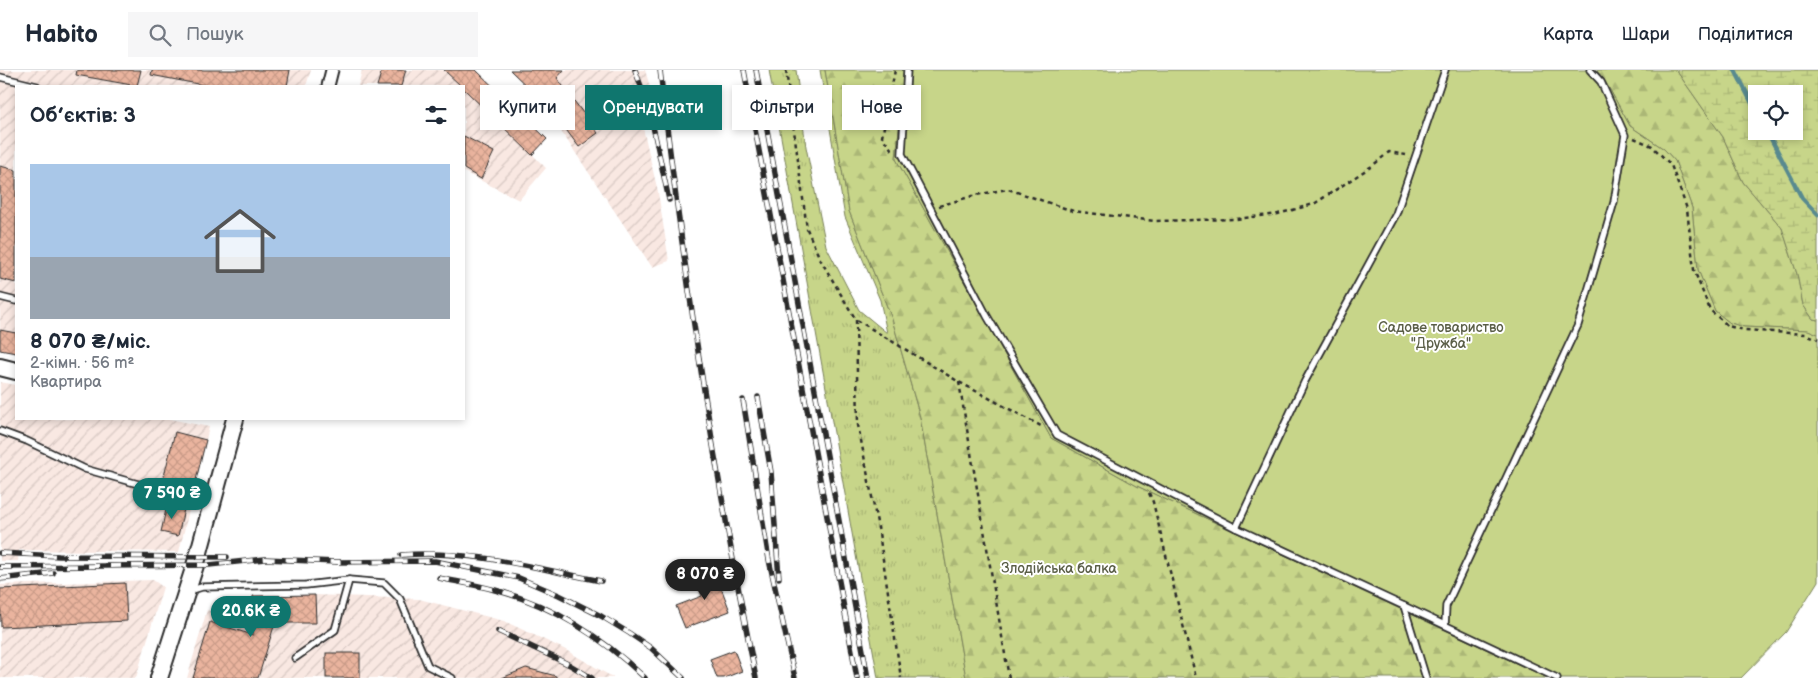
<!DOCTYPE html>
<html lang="uk">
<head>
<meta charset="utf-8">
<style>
  body { margin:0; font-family:"Balsamiq Sans",sans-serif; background:#f6f6f7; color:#1f2937; height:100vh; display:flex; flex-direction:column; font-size:19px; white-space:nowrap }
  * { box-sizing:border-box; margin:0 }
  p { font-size:16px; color:#747a83 }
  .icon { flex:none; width:28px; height:28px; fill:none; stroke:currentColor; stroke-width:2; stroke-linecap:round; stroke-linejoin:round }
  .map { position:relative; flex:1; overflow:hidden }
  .details { position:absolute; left:15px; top:15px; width:450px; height:335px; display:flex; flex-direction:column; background:#fff; border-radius:0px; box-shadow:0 2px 8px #0003 }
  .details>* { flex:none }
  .banner { position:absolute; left:480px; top:15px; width:475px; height:45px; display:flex; gap:10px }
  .tools { position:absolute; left:1748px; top:15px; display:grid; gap:10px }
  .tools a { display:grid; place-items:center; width:55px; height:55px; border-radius:0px; background:#fff; box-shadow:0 2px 8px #0003; font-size:25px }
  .price { position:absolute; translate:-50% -42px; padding:0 11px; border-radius:18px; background:#0f766e; color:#fff; font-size:16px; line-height:32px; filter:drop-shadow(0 1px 2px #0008) }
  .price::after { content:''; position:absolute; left:50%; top:30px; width:15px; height:11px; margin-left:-8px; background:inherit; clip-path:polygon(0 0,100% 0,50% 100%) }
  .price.active { background:#222; color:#fff }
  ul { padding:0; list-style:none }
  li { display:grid; align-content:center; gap:10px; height:265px; padding:0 15px }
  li+li { border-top:1px solid #e0e1e3 }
  li span { display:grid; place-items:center; height:155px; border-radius:0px; color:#555 }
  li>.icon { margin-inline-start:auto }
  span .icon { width:90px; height:90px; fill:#fffc; stroke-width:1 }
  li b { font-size:21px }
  h2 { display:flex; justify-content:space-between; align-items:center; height:60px; padding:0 15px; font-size:21px }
  .pill { padding:0 18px; border-radius:0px; background:#fff; box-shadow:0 2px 8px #0003; font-size:18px; line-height:45px }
  .pill.active { background:#0f766e; color:#fff }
  header { display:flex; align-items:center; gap:30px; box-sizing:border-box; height:70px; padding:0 25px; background:#fff; border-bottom:1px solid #e0e1e3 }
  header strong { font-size:24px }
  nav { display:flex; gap:28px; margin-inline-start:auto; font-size:18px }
  .search { width:350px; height:45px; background:#f6f6f7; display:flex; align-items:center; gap:12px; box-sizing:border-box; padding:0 18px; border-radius:0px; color:#747a83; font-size:19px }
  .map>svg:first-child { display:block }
  .industrial { fill:url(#industrial-furrows) }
  .grass { fill:url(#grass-tufts); stroke:#79805a }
  .forest { fill:url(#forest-firs); stroke:#79805a }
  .wetland { fill:url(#wetland-marsh); stroke:#79805a; fill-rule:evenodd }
  .garden { fill:#c7d589; stroke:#79805a }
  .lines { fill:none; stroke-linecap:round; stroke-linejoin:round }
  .stream { stroke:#598a8f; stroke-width:4.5 }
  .building { fill:url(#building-cross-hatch); stroke:#2b2b2b }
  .lane-casing { stroke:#2b2b2b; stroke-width:9 }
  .street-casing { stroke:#2b2b2b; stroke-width:15 }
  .secondary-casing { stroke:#2b2b2b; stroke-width:20 }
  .path { stroke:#2b2b2b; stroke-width:2.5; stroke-dasharray:4 4; stroke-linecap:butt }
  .lane { stroke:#fff; stroke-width:5.5 }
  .street { stroke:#fff; stroke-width:11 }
  .secondary { stroke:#fff; stroke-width:16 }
  .rail-casing { stroke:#2b2b2b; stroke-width:5.5 }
  .rail { stroke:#fff; stroke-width:4; stroke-dasharray:11; stroke-linecap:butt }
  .labels { text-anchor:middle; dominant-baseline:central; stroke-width:4; stroke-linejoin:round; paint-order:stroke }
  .park-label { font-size:14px; fill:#5a5e47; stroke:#fff }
</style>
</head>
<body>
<header>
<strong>Habito</strong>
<div class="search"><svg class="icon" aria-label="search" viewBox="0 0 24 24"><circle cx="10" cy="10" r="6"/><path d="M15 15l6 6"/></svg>Пошук</div>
<nav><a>Карта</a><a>Шари</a><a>Поділитися</a></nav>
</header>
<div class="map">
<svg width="1818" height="608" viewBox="0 0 1818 608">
  <defs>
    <pattern id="industrial-furrows" width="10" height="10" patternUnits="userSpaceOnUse" patternTransform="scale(1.25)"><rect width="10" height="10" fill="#f9e8e2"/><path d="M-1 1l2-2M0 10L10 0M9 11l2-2" fill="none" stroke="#d6c7c2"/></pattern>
    <pattern id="grass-tufts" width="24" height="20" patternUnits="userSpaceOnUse" patternTransform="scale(1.25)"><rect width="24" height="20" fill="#c7d589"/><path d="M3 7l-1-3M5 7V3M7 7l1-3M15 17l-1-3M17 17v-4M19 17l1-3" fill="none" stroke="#abb776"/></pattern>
    <pattern id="forest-firs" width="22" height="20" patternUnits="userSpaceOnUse" patternTransform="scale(1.25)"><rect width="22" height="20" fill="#c7d589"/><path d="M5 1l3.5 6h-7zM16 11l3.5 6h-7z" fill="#abb776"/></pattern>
    <pattern id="wetland-marsh" width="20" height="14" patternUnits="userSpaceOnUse" patternTransform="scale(1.25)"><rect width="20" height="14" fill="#c7d589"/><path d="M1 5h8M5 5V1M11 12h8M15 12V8" fill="none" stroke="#abb776"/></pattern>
    <pattern id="building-cross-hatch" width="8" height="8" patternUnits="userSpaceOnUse" patternTransform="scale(1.25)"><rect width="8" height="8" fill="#eab49e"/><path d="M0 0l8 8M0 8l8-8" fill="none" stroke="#c99b88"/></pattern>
  </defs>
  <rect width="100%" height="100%" fill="#fff"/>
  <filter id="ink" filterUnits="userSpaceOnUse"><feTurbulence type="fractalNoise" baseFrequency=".02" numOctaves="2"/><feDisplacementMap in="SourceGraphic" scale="10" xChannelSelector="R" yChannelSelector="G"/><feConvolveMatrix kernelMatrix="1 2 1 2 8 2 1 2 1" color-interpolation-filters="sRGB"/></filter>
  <g filter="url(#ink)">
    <!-- industrial -->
    <g class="industrial">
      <path d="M0,0H311L306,16H16V283L0,280Z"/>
      <path d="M362,0H476L547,69L533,85L546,98L519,130L464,102V16H358Z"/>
      <path d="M510,0H645L656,37L641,39L643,58L658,122L669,191L652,197L538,27Z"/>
      <path d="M0,312L16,315V349H170L209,357L179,482L19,480L18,491H0Z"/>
      <path d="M153,510L163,517L136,608H0V515Z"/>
      <path d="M315,525L419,529L504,551L564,579L614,608H187L207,540L253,554V526Z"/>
    </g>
    <!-- grass -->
    <path class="grass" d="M769,0H796L806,77L826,176L859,240L887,263L880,230L845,147L820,0H825L849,141L892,249L920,347L966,608H878Z"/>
    <!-- forest -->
    <g class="forest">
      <path d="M825,0H905L896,89L1051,368L1137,416L1548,608H966L920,347L892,249L849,141Z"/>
      <path d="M1596,0H1676L1723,67L1743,112L1782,158L1797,204L1803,235L1813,249L1818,250V264L1807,260L1744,257L1730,253L1715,241L1698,200L1692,138L1675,91L1664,79L1630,56L1605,11Z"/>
    </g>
    <!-- wetland -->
    <path class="wetland" d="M1676,0H1818V250L1813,249L1803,235L1797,204L1782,158L1743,112L1723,67ZM1756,24H1794V61H1756Z"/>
    <!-- garden -->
    <path class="garden" d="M905,0H1596L1605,11L1630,56L1664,79L1675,91L1692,138L1698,200L1715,241L1730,253L1744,257L1808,260L1818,264V511L1786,562L1741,608H1548L1137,416L1051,368L896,89Z"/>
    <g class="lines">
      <!-- stream -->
      <g class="stream">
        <path d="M1735,0L1756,41"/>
        <path d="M1767,61L1802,128L1818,145"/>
      </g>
    </g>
    <!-- building -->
    <g class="building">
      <path d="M77,0H141L137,16L76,5Z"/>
      <path d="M152,0H290L287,16H208L151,5Z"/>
      <path d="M382,0H406L401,16H377Z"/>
      <path d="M444,0H476L547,69L532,85L464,19V16H461Z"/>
      <path d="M510,0H564L557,8L598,63L579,77L540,25L538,27Z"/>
      <path d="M464,66L494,82L481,109L464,99Z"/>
      <path d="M0,96L16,100V213L0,209Z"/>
      <path d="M0,260L16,263V283L0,280Z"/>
      <path d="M175,362L206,370L194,418L163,410Z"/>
      <path d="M167,435L184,439L178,466L161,462Z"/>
      <path d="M712,494L730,541L685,558L676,536L702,526L698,517L707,513L702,498Z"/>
      <path d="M125,513L127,551L1,557L0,519Z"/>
      <path d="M315,525L316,553H275L258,608H193L210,552L253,565V526Z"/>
      <path d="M734,580L742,601L724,608H717L710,589Z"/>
      <rect x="326" y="583" width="34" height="25"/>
      <path d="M526,598L556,606V608H502Z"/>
    </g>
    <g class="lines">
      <defs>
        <g id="lane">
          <path d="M907,0L902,84L987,246L1057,365L1236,458L1404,536L1426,608"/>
          <path d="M0,7L37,16"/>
          <path d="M0,227L16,231"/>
          <path d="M0,361L27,371L85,399L209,434"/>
          <path d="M1236,458L1305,311L1396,144L1445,0"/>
          <path d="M189,521L202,517L306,515L349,510L384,513L400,529L428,596L452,608"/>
          <path d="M1404,536L1557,608"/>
          <path d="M1445,555L1446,536L1578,255L1614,132L1625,65L1601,12L1590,0"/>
          <path d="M295,588L335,560L349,510"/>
        </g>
        <path id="street" d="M328,16L332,0"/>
        <g id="secondary">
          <path d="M0,297L16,301"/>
          <path d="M159,608L198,486L235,349"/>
        </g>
      </defs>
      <!-- lane casing -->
      <use href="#lane" class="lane-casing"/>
      <!-- street casing -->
      <use href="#street" class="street-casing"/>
      <!-- secondary casing -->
      <use href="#secondary" class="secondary-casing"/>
      <!-- path -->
      <g class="path">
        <path d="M786,0L807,159L820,189L856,250L858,355L879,463L901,608"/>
        <path d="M1634,68L1652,76L1671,95L1687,139L1694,200L1710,240L1728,256L1744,260L1806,264L1818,269"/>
        <path d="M892,80L882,67L895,0"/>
        <path d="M939,136L976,125L1008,119L1073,141L1155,151L1236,149L1278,144L1314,134L1372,96L1389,82L1406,85"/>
        <path d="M857,250L959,312L1041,356"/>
        <path d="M959,312L1009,608"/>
        <path d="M1149,423L1153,432L1196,608"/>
      </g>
      <!-- lane -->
      <use href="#lane" class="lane"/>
      <!-- street -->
      <use href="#street" class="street"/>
      <!-- secondary -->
      <use href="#secondary" class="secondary"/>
      <defs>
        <g id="rail">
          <path d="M635,0L649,38L669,130"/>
          <path d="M660,0C684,204 715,407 756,608"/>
          <path d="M744,0L857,608"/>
          <path d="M756,0L868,608"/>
          <path d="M758,327L771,402L779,508"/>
          <path d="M743,330L769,490L795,608"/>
          <path d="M0,483L59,486L227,487"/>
          <path d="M401,485C469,479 534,498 601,511"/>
          <path d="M0,497L209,495L265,489L337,492L435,491L519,508L559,525L601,546L629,563L651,578L683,608"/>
          <path d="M439,508C458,512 477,515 495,520C552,535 603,568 645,608"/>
          <path d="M0,509L53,503"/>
          <path d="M498,561L570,595L592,608"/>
        </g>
      </defs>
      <!-- rail casing -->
      <use href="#rail" class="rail-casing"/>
      <!-- rail -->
      <use href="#rail" class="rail"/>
    </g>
  </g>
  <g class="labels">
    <!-- park labels -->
    <g class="park-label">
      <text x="1441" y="257">Садове товариство<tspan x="1441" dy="16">"Дружба"</tspan></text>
      <text x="1059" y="498">Злодійська балка</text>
    </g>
  </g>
</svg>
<div class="tools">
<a><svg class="icon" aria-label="locate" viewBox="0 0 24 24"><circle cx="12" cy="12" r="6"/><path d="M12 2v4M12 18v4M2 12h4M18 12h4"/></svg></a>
</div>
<b class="price" style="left:172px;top:450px">7 590 ₴</b>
<b class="price active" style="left:705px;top:531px">8 070 ₴</b>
<b class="price" style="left:251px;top:568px">20.6K ₴</b>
<div class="banner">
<a class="pill">Купити</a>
<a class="pill active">Орендувати</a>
<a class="pill">Фільтри</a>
<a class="pill">Нове</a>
</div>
<section class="details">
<h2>Об’єктів: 3<svg class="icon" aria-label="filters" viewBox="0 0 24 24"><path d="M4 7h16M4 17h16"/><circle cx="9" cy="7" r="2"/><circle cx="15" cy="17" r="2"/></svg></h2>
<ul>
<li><span style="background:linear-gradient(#a9c7e8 60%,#9aa5b1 0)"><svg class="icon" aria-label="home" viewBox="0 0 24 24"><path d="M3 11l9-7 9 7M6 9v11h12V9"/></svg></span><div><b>8 070 ₴/міс.</b><p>2-кімн. · 56 m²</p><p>Квартира</p></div></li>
</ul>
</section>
</div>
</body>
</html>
